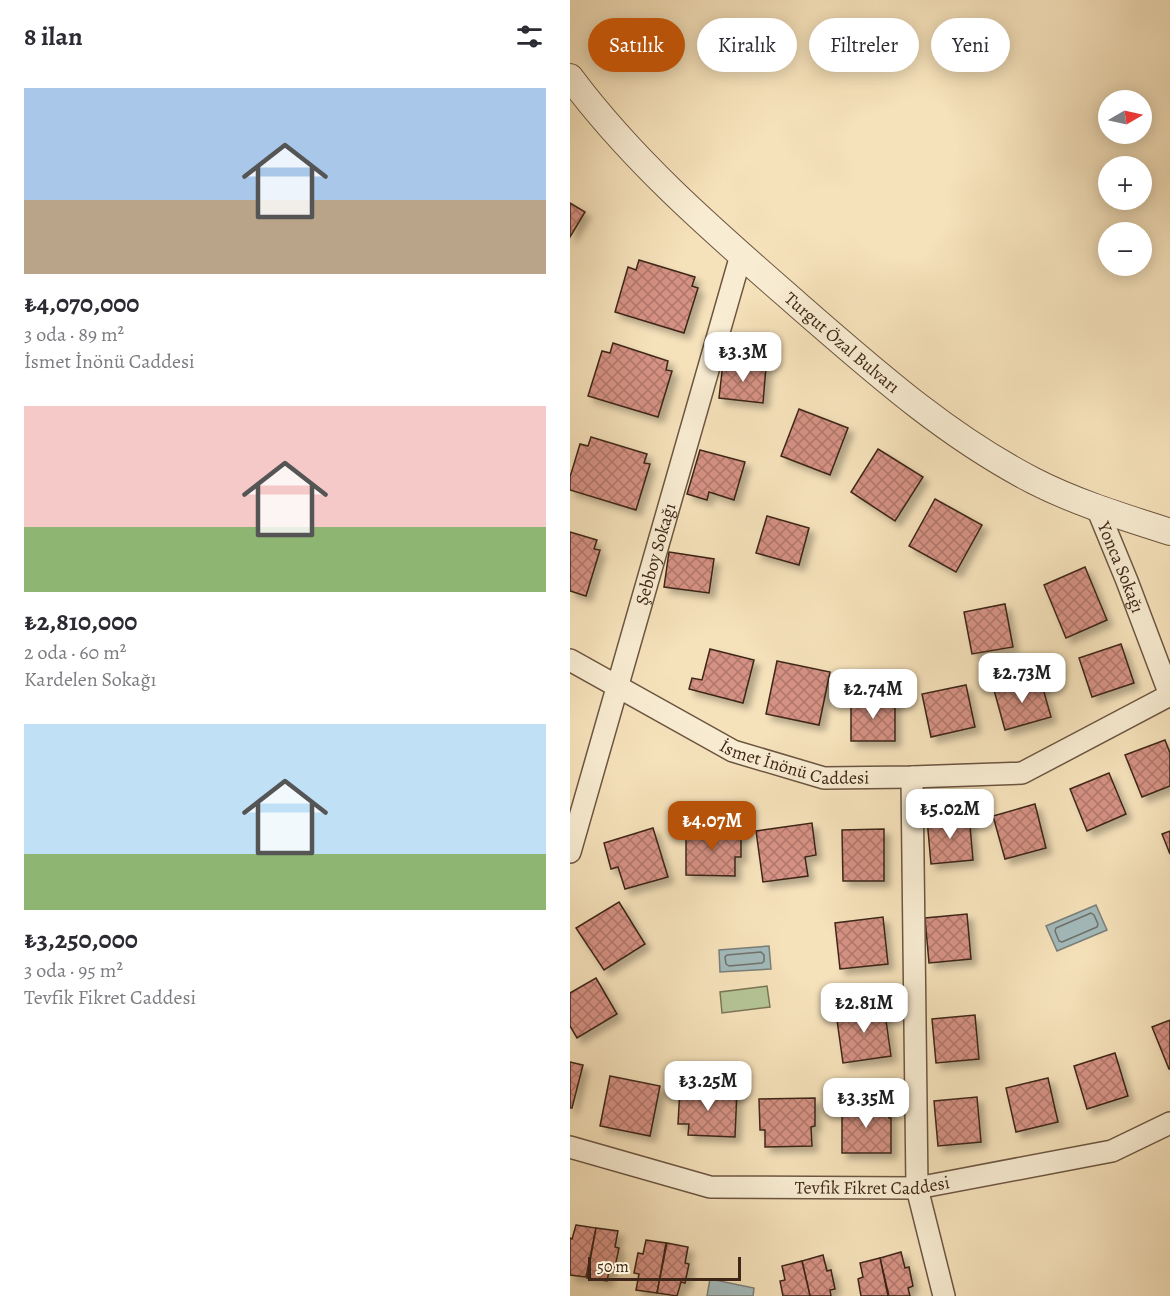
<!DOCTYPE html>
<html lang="tr">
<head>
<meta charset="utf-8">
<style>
  body { margin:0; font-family:Alegreya,serif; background:#f7f7f7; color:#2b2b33; height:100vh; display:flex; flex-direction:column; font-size:22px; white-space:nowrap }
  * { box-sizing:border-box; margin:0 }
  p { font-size:20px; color:#7c7c81 }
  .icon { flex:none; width:33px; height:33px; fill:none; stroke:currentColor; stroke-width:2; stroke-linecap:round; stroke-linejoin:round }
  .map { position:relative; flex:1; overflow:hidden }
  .drawer { display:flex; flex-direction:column; background:#fff; width:570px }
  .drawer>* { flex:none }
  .hud { position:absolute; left:18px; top:18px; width:492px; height:54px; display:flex; gap:12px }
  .needle { width:39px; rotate:81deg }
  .controls { position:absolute; left:528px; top:90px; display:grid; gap:12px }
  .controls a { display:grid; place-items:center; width:54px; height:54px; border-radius:50%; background:#fff; box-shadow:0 3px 15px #0003; font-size:30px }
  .scale { position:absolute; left:18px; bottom:15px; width:153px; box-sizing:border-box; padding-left:6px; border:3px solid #3e2618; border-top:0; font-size:16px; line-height:21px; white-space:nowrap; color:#3e2618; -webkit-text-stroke:4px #f8ecd2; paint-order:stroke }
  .price { position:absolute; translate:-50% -51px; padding:0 14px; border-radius:12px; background:#fff; color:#222; font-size:20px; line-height:39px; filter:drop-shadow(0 2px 3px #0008) }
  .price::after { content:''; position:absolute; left:50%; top:36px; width:18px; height:14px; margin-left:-9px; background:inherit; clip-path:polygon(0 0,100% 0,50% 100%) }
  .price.active { background:#b45309; color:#fff }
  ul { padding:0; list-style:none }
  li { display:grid; align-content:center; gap:12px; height:318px; padding:0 24px }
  li span { display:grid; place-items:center; height:186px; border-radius:0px; color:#555 }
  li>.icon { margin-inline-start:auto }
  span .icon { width:108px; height:108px; fill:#fffc; stroke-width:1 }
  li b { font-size:26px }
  h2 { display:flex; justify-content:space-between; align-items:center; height:72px; padding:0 24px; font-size:26px }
  .chip { padding:0 21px; border-radius:27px; background:#fff; box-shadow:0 3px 15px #0003; font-size:21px; line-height:54px }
  .chip.active { background:#b45309; color:#fff }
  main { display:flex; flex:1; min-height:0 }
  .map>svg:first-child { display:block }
  .pitch { fill:#b5c495; stroke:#7a7556; stroke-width:1.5 }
  .water { fill:#a2babb; stroke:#7a7f7a; stroke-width:1.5 }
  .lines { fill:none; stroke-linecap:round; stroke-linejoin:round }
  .shore { stroke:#70706a; stroke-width:1.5 }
  .building { fill:url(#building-cross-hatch); stroke:#3e2618; stroke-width:1.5; filter:url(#shadow) }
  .minor-casing { stroke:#6c5540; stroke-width:24 }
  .tertiary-casing { stroke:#6c5540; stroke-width:28 }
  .minor { stroke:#f8ecd2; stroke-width:21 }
  .tertiary { stroke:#f8ecd2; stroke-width:26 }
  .labels { text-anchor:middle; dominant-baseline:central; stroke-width:4.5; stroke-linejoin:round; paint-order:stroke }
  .street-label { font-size:18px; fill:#3e2618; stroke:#f8ecd2 }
</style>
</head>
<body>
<main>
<section class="drawer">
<h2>8 ilan<svg class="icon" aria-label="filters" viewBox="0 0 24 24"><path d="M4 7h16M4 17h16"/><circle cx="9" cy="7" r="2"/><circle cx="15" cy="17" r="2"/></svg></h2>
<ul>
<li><span style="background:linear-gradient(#a9c7e8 60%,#b9a48a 0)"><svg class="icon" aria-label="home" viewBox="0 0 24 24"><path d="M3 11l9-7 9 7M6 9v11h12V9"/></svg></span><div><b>₺4,070,000</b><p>3 oda · 89 m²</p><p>İsmet İnönü Caddesi</p></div></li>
<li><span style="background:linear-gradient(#f6c9c9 65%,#8fb573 0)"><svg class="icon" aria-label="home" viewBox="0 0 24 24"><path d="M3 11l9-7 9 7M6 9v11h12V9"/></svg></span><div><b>₺2,810,000</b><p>2 oda · 60 m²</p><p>Kardelen Sokağı</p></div></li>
<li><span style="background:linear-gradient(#bfe0f5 70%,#8fb573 0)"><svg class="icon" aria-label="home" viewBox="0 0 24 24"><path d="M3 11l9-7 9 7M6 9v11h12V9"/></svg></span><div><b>₺3,250,000</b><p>3 oda · 95 m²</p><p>Tevfik Fikret Caddesi</p></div></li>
</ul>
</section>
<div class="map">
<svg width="600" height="1296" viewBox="0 0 600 1296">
  <defs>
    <pattern id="building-cross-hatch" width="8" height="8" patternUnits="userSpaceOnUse" patternTransform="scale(1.5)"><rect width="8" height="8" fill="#d59183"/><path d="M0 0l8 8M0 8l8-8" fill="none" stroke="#ae766a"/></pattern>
    <filter id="shadow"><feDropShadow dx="5.5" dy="5.5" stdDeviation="3" flood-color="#0004"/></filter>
  </defs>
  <rect width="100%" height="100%" fill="#f5e1ba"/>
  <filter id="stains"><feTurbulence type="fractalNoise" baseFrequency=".00333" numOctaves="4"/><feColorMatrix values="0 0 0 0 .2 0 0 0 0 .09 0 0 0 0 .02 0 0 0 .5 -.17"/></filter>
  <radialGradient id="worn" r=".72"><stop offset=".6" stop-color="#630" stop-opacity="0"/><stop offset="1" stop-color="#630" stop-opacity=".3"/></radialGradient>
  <!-- pitch -->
  <path class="pitch" d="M197,986L200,1007L152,1013L150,992Z"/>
  <!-- water -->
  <g class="water">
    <path d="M526,905L537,930L487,951L476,926Z"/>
    <path d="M199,946L201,969L150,972L149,950Z"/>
    <path d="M140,1279L184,1288L183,1296H137Z"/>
  </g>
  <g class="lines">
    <!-- shore -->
    <g class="shore">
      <path d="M521,913L524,915L528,924L527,927L492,942L489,941L485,931L486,928Z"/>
      <path d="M191,952L194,955V961L192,963L159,966L156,964L155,957L157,955Z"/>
    </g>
  </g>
  <!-- building -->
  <g class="building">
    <path d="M0,203L15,212L0,237Z"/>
    <path d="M69,260L125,277L122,286L128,288L114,333L45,312L58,267L66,270Z"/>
    <path d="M43,343L98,361L96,370L102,371L88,417L18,396L32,351L40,353Z"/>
    <path d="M153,363L196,367L193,403L149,398Z"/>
    <path d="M229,409L278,428L260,475L211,456Z"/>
    <path d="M21,437L77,454L74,463L80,464L66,510L0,490V477L10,444L18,446Z"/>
    <path d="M308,449L353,477L325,521L281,492Z"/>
    <path d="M130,450L175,462L164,500L139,492L137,500L117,494Z"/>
    <path d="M365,499L412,525L386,572L339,546Z"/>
    <path d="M197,516L239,528L229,565L186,553Z"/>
    <path d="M0,532L27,540L24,549L30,550L16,596L0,591Z"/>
    <path d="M99,552L144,559L139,593L94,587Z"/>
    <path d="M515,567L537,620L496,638L474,585Z"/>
    <path d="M435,604L443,647L402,654L394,612Z"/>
    <path d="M551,644L564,683L522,697L509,658Z"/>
    <path d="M140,649L184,660L173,703L119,689L122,678L132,680Z"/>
    <path d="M207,661L260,672L249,725L196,714Z"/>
    <path d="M470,678L481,717L435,730L424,690Z"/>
    <path d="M396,685L405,727L361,737L352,694Z"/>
    <rect x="281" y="699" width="44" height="42"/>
    <path d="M595,740L600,753V786L572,797L555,755Z"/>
    <path d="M539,773L556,814L517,831L500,789Z"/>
    <path d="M465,804L476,848L435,859L423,816Z"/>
    <path d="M399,815L403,860L361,864L357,819Z"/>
    <path d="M242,823L246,855L235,857L238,876L193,882L186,831Z"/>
    <path d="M83,828L98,877L55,889L48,867L41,869L34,843Z"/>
    <path d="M314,829V881H273L272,830Z"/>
    <path d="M116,830L171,831V857H165V876L116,875Z"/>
    <path d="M600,831V854L592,834Z"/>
    <path d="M49,902L75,944L34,970L6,928Z"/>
    <path d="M397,914L401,959L359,963L355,918Z"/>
    <path d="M313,917L318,964L270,969L265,923Z"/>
    <path d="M26,978L47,1014L7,1038L0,1026V993Z"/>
    <path d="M314,1006L321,1056L273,1063L266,1013Z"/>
    <path d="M405,1015L409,1059L366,1063L362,1019Z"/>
    <path d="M600,1020V1069H599L582,1027Z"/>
    <path d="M545,1053L558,1096L517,1109L504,1066Z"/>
    <path d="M0,1062L13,1065L2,1108H0Z"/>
    <path d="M40,1076L90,1086L80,1136L30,1126Z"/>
    <path d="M478,1078L488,1122L446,1132L436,1088Z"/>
    <path d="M110,1088L167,1090L165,1137L118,1135L119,1124H108Z"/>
    <path d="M407,1097L411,1142L368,1146L364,1101Z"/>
    <path d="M245,1098V1126L241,1127L242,1146L195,1147V1130H190L189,1099Z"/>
    <path d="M272,1104H318L319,1118H321V1153H272Z"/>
    <path d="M6,1225L26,1228L16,1277L0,1275V1238L2,1239Z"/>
    <path d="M26,1228L48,1231L45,1247L49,1248L45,1267H40L37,1281L17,1278Z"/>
    <path d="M76,1240L96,1243L87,1293L66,1290L69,1274L64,1273L68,1253L73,1254Z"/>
    <path d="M97,1243L118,1247L115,1263L119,1264L115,1283L111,1282L107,1296L87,1293Z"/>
    <path d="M331,1252L335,1268L339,1267L343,1286L338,1288L340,1296H319L310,1258Z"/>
    <path d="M253,1255L257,1271L261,1270L265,1289L260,1290L261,1296H240L232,1261Z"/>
    <path d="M310,1258L318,1296H291L288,1279L293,1277L290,1263Z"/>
    <path d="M232,1261L240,1296H213L210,1281L215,1280L212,1266Z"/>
  </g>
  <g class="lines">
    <defs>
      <g id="minor">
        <path id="s1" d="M527,508L557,581L600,695"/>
        <path id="s2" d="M0,660L163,751L254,778L342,777L452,773L600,695"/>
        <path d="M342,777L347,1188L374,1296"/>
        <path id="s3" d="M0,852L171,255"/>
        <path id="s4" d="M0,1147L140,1187L347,1188L542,1151L600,1123"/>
      </g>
      <g id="tertiary">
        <path id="s5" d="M0,77C64,163 147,234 228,305C303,370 375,435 464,481C507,503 554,517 600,532"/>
      </g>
    </defs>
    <!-- minor casing -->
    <use href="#minor" class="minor-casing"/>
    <!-- tertiary casing -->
    <use href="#tertiary" class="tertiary-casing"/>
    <!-- minor -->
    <use href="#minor" class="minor"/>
    <!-- tertiary -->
    <use href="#tertiary" class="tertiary"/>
  </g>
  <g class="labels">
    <!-- street labels -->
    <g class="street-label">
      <text stroke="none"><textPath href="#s5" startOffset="381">Turgut Özal Bulvarı</textPath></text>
      <text stroke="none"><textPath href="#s3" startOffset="310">Şebboy Sokağı</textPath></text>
      <text stroke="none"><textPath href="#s1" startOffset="64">Yonca Sokağı</textPath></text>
      <text stroke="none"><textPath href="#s2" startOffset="250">İsmet İnönü Caddesi</textPath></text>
      <text stroke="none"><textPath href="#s4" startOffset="308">Tevfik Fikret Caddesi</textPath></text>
    </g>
  </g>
  <rect width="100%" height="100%" filter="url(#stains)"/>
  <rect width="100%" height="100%" fill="url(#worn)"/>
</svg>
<div class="controls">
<a><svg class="needle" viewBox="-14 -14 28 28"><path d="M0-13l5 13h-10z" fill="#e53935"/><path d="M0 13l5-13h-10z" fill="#7c7c81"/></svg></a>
<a>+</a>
<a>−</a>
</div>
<div class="scale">50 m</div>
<b class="price" style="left:173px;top:383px">₺3.3M</b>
<b class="price" style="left:452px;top:704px">₺2.73M</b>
<b class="price" style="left:303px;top:720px">₺2.74M</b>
<b class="price" style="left:380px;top:840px">₺5.02M</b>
<b class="price active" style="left:142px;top:852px">₺4.07M</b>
<b class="price" style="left:294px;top:1034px">₺2.81M</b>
<b class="price" style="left:138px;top:1112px">₺3.25M</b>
<b class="price" style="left:296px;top:1129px">₺3.35M</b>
<div class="hud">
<a class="chip active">Satılık</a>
<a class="chip">Kiralık</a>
<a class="chip">Filtreler</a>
<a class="chip">Yeni</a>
</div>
</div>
</main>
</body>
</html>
